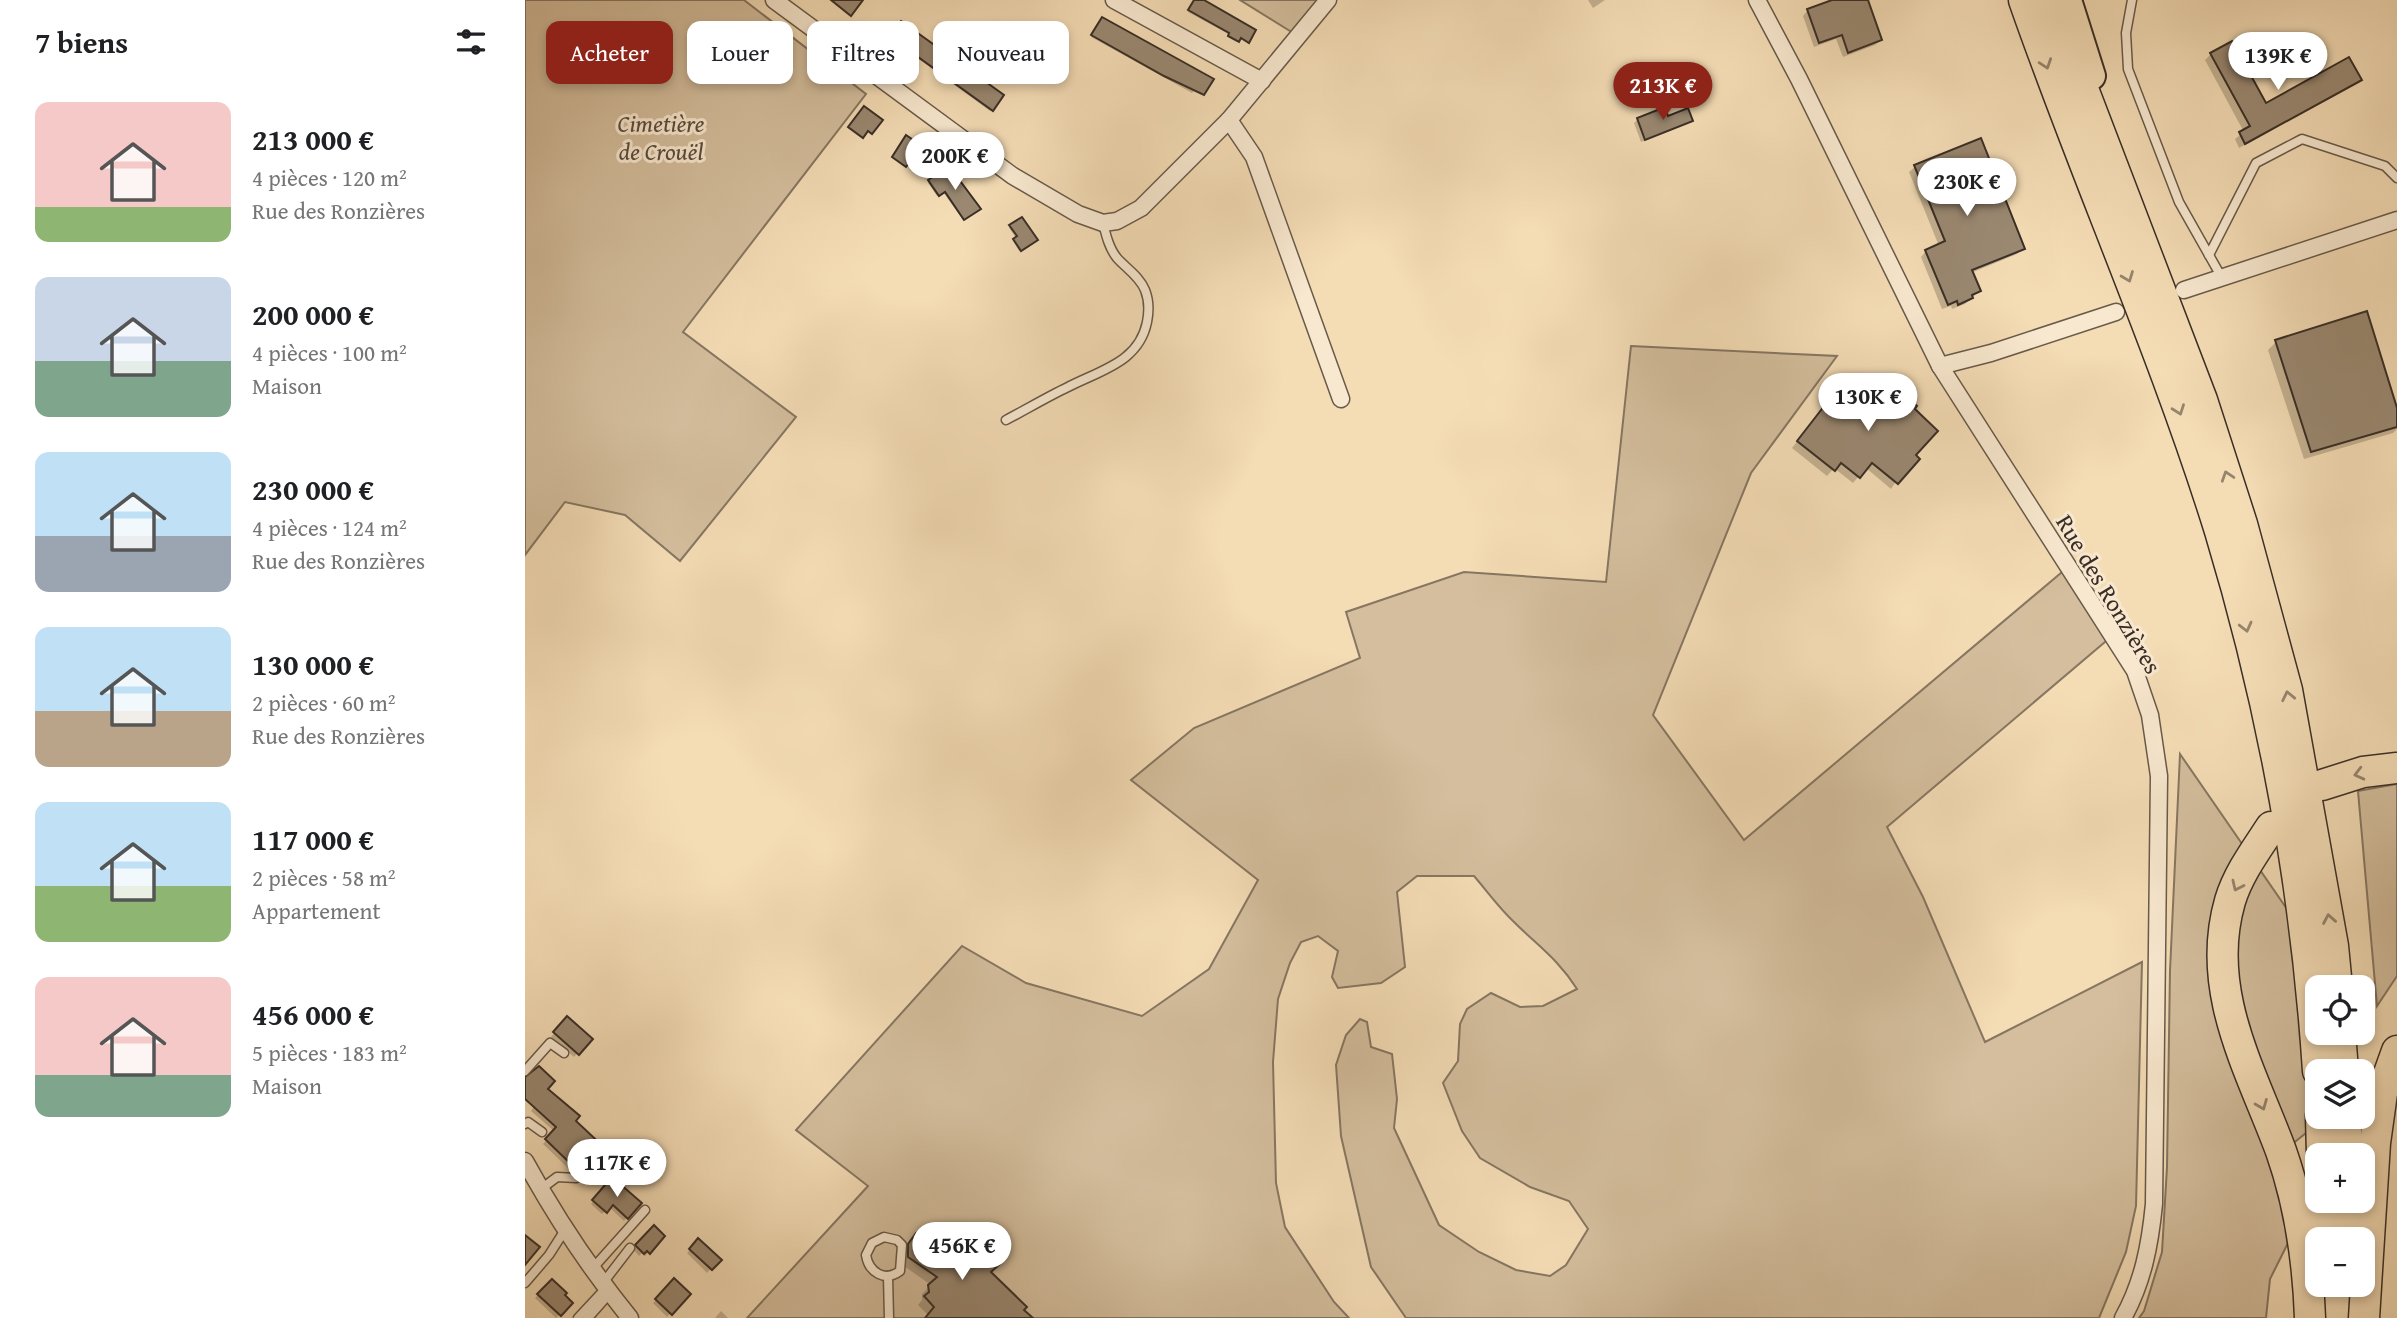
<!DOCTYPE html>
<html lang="fr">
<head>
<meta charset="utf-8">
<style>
  body { margin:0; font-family:"Gentium Book Plus",serif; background:#f6f6f6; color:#202124; height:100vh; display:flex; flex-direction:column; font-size:26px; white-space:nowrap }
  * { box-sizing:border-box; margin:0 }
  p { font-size:23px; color:#757577 }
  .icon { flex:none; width:38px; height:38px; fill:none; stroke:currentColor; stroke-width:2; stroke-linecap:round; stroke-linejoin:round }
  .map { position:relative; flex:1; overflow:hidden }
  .details { display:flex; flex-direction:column; background:#fff; width:525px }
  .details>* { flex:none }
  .hud { position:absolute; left:21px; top:21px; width:665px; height:63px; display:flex; gap:14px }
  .buttons { position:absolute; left:1780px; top:975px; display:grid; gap:14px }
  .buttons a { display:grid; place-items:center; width:70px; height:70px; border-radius:14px; background:#fff; box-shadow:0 4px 10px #0003; font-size:35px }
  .price { position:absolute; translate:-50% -60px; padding:0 16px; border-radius:24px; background:#fff; color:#222; font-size:23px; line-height:46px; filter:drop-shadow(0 2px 4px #0008) }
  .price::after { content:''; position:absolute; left:50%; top:42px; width:21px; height:16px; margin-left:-10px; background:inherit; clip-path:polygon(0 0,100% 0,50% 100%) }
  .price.on { background:#8f2418; color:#fff }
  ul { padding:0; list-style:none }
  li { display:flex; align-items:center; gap:21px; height:175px; padding:0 35px }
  li span { display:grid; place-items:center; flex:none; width:196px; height:140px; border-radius:14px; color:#555 }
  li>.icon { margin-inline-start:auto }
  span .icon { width:84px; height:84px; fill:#fffc; stroke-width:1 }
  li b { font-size:30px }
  h2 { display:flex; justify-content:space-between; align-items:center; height:84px; padding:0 35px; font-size:30px }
  .pill { padding:0 24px; border-radius:14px; background:#fff; box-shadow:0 4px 10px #0003; font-size:24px; line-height:63px }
  .pill.on { background:#8f2418; color:#fff }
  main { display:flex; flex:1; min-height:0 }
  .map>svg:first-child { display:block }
  .green { fill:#d4be9d; stroke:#867662; stroke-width:2 }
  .shadow { fill:#0003 }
  .building { fill:#9a8871; stroke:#392e27; stroke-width:2 }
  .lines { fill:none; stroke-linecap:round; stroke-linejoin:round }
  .service-casing { stroke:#685a4a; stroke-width:11 }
  .minor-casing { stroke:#685a4a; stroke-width:19 }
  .trunk-casing { stroke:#392e27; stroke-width:30 }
  .motorway-casing { stroke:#392e27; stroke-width:33 }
  .service { stroke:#f8e8cf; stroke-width:8 }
  .minor { stroke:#f8e8cf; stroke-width:16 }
  .trunk { stroke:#f4dcb5; stroke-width:26 }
  .motorway { stroke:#f4dcb5; stroke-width:30 }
  .oneway { stroke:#96856e }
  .labels { text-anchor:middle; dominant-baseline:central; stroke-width:6; stroke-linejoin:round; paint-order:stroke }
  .park-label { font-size:24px; font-style:italic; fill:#584b3f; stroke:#f8e8cf }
  .street-label { font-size:24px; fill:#392e27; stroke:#f8e8cf }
</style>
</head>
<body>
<main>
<section class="details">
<h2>7 biens<svg class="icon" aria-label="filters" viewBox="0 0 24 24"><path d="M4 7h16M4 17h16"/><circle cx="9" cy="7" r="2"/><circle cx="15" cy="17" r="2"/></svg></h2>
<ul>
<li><span style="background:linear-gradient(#f6c9c9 75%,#8fb573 0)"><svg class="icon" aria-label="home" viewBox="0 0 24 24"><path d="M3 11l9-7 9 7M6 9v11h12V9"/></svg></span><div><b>213 000 €</b><p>4 pièces · 120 m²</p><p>Rue des Ronzières</p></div></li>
<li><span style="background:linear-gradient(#c9d6e8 60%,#7fa58c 0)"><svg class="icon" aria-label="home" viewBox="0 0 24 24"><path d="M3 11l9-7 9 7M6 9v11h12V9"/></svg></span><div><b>200 000 €</b><p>4 pièces · 100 m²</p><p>Maison</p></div></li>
<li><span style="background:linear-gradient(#bfe0f5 60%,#9aa5b1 0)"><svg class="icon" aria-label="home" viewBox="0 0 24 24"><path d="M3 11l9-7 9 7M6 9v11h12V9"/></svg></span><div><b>230 000 €</b><p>4 pièces · 124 m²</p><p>Rue des Ronzières</p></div></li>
<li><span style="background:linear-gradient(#bfe0f5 60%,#b9a48a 0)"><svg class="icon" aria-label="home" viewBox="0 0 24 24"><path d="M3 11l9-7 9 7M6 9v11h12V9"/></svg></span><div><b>130 000 €</b><p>2 pièces · 60 m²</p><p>Rue des Ronzières</p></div></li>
<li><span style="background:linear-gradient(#bfe0f5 60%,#8fb573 0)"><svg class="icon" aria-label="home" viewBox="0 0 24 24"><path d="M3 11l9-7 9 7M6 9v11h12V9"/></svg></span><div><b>117 000 €</b><p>2 pièces · 58 m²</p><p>Appartement</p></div></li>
<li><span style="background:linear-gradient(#f6c9c9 70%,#7fa58c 0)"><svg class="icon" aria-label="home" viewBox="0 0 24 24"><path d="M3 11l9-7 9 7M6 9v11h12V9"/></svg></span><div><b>456 000 €</b><p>5 pièces · 183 m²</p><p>Maison</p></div></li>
</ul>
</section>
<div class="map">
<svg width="1872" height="1318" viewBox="0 0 1872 1318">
  <rect width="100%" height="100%" fill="#f4dcb5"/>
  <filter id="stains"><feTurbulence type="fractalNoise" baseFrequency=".00286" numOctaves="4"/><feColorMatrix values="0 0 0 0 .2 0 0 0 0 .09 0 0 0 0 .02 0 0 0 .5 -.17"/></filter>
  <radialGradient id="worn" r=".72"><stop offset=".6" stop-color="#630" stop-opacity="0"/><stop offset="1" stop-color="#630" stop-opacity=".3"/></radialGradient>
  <!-- green -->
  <g class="green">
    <path d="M0,0H219L341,94L158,332L271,417L155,561L100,515L40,502L0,555Z"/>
    <path d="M715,0H803L773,36Z"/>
    <path d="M1106,346L1312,356L1226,473L1128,715L1219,840L1543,567L1587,636L1362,827L1398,897L1460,1042L1617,962L1611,1206L1601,1252L1574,1318H881L846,1267L816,1136L811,1065L821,1035L835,1019L842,1022L846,1047L867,1054L872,1099L869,1128L914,1225L954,1252L991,1270L1025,1276L1041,1265L1063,1229L1044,1201L1005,1187L955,1158L937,1131L918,1083L933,1061L935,1024L942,1009L966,993L995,1007L1018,1006L1052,989C1033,959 1013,946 989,922C974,908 962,891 949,876H892L872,892L880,967L856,983L813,988L807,977L813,951L793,936L776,942L765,963L753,999L748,1062L751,1183L760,1227L809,1302L824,1318H222L343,1186L271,1130L437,946L501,983L617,1016L684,969L733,880L606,780L669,728L835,658L821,612L939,572L1081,582Z"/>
    <path d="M1655,754L1782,938L1792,1071V1116L1796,1121L1756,1153L1775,1219L1745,1279L1741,1318H1614L1619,1311L1637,1252L1642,1167L1645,971Z"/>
    <path d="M1872,784V976L1852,1006L1833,791Z"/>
  </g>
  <!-- shadow -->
  <g class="shadow">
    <path d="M670,0H676L723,42L714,39L712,42L703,37L705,35L663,12Z"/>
    <path d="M1063,0H1080L1068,8Z"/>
    <path d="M1312,0H1341L1355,40L1350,45L1318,57L1311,39L1289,47L1278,16L1283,10Z"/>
    <path d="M576,20L678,94L669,91L667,93L566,37Z"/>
    <path d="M376,23L476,96L465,111L365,38Z"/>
    <path d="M1706,43L1741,105L1835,80L1829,85L1714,148L1710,139L1719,132L1680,60L1686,54Z"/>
    <path d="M1113,119L1166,120L1162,124L1116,142L1109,123Z"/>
    <path d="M1390,167L1498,248L1492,254L1446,273L1454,291L1440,304L1427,309L1426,306L1417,309L1396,257L1401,251L1414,246L1384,172Z"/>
    <path d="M424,168L453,209L438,220L418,192L412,196L403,183Z"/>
    <path d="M496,219L511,239L494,251L488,241L491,238L484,228Z"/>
    <path d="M1751,342L1872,414V429L1868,433L1779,459L1743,350Z"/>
    <path d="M1315,387L1359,410L1388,455L1366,489L1341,468L1328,483L1309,468L1302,476L1267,448Z"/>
    <path d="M42,1018L66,1039L49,1057L26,1037Z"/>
    <path d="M0,1078L21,1089L48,1121L80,1150L61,1171L56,1166L46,1171L18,1144L29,1131L6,1111L10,1105L0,1097Z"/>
    <path d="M88,1179L115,1203L99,1221L84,1207L77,1214L66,1204Z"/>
    <path d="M129,1228L138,1236L120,1256L117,1253L114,1256L108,1249Z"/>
    <path d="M173,1241L194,1260L182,1273L162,1253Z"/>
    <path d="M384,1243L427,1252L448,1269L464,1272L505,1318H401L403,1315L393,1305L397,1300V1294L406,1285L376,1264L377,1251Z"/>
    <path d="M27,1281L46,1303L31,1318L10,1298Z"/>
    <path d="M149,1281L163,1294L142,1317L128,1303Z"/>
    <path d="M196,1311L203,1318H190Z"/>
  </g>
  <!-- building -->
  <g class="building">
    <path d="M306,0H338L326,16Z"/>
    <path d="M669,0H679L731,30L724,43L716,38L714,42L703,36L704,33L663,10Z"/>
    <path d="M1307,0H1343L1357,40L1323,53L1317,35L1294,43L1282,9Z"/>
    <path d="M577,17L689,79L679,95L639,76L566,35Z"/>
    <path d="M376,21L479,95L468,111L364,36Z"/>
    <path d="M1707,41L1741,103L1824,57L1837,80L1720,144L1714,132L1725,126L1685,53Z"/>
    <path d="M339,106L358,120L347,134L343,131L338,138L323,127Z"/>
    <path d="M1140,107L1143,116L1163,108L1168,121L1120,140L1112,118Z"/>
    <path d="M381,135L400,148L390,162L388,158L381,167L367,157Z"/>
    <path d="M1456,138L1500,249L1447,270L1456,291L1447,295L1448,298L1433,305L1432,301L1423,305L1400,250L1420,241L1389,165Z"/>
    <path d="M424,166L456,209L439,220L420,192L414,196L403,180Z"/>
    <path d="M497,217L513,240L496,251L488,239L492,236L484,225Z"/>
    <path d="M1842,311L1872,408V427L1786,452L1750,340Z"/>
    <path d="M1321,378L1359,408L1374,390L1392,406L1390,409L1413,431L1391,455L1395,459L1373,484L1347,463L1335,478L1316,463L1310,471L1272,441Z"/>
    <path d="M42,1016L68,1039L54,1055L28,1032Z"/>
    <path d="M14,1066L30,1081L23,1089L55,1116L51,1121L82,1150L65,1169L60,1164L51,1169L20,1139L31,1127L0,1099V1077Z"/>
    <path d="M87,1177L117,1203L103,1219L88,1205L82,1213L67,1200Z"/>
    <path d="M410,1224L428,1251L448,1267L463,1253L475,1264L466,1272L502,1307L499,1310L508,1318H400L409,1307L399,1296L404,1292L403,1285L412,1277L383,1257V1244L391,1233Z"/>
    <path d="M129,1225L140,1236L125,1254L122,1251L119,1254L110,1245Z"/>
    <path d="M0,1235L15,1247L0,1265Z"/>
    <path d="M173,1238L197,1260L187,1270L164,1249Z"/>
    <path d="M149,1278L166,1294L147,1315L130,1299Z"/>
    <path d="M27,1279L42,1293L40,1295L48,1303L36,1316L12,1294Z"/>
  </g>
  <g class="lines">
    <defs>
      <g id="service">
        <path d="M1607,0L1601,33L1603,69L1654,202L1697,278"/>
        <path d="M1684,255L1731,163L1777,139L1860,166L1872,178"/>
        <path d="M481,420C502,409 522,397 543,387C576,370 614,362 622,322C624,312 624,300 620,290C615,277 601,268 592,258C584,248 581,235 578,223"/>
        <path d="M0,1071L25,1043L39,1053"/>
        <path d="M0,1124L3,1122L17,1132"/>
        <path d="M16,1189L32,1177L51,1178L59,1170"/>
        <path d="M359,1237L372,1240L377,1245L375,1271C360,1282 344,1273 341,1255L347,1243Z"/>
        <path d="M68,1268L120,1210"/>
        <path d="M363,1276L364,1318"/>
        <path d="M0,1283L24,1255L40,1230"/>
        <path d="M78,1283L105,1248"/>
        <path d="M53,1318L81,1288"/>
        <path d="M63,1318L85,1293"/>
      </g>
      <g id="minor">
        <path d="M249,0L488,176L553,214L578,223L592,221L616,208L704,120L803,0"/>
        <path d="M589,0L737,81"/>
        <path d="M1232,0L1274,79L1415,366L1610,671L1625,715L1634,776L1629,1204C1625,1245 1618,1282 1598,1318"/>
        <path d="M704,120L729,157L816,399"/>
        <path d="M1659,290L1872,220"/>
        <path d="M1415,366L1466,353L1591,312"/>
        <path d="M0,1161C30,1216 66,1270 105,1318"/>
      </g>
      <path id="trunk" d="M1543,0L1567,76"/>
      <g id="motorway">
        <path d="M1499,0C1561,178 1639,351 1695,531C1748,706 1781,888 1793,1071"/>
        <path d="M1524,0L1677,400L1717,524L1762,690L1808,946L1812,987"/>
        <path d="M1797,785L1838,772L1872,768"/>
        <path d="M1746,827C1731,850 1713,874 1705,901C1679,991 1726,1070 1756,1151C1775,1205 1783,1261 1785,1318"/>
        <path d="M1815,1032L1818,1071"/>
        <path d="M1796,1116L1797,1155"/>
        <path d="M1821,1116L1822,1155"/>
        <path d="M1823,1200V1239"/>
        <path d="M1799,1239V1200"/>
        <path d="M1839,1318L1850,1143L1857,1093L1872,1051"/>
      </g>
    </defs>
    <!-- service casing -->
    <use href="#service" class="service-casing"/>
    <!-- minor casing -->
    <use href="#minor" class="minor-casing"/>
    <!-- trunk casing -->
    <use href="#trunk" class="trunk-casing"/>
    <!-- motorway casing -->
    <use href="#motorway" class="motorway-casing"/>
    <!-- service -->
    <use href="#service" class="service"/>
    <!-- minor -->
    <use href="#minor" class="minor"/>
    <!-- trunk -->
    <use href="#trunk" class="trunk"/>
    <!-- motorway -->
    <use href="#motorway" class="motorway"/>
  </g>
  <!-- one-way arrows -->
  <defs><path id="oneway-chevron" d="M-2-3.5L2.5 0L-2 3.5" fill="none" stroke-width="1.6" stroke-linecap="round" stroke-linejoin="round" transform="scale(1.75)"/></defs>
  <g class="oneway">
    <use href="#oneway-chevron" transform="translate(1521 64) rotate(71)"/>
    <use href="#oneway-chevron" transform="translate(1603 277) rotate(69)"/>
    <use href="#oneway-chevron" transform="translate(1654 410) rotate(70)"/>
    <use href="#oneway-chevron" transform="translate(1702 476) rotate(-108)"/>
    <use href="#oneway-chevron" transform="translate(1721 627) rotate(76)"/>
    <use href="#oneway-chevron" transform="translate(1763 696) rotate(-102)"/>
    <use href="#oneway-chevron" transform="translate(1834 774) rotate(166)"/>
    <use href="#oneway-chevron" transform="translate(1712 886) rotate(115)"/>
    <use href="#oneway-chevron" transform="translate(1804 919) rotate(-100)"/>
    <use href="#oneway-chevron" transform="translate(1737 1105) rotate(68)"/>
  </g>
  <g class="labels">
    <!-- park labels -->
    <g class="park-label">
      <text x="136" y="123">Cimetière<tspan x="136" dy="28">de Crouël</tspan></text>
    </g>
    <!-- street labels -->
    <g class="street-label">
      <text transform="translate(1584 594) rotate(59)">Rue des Ronzières</text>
    </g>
  </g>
  <rect width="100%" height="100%" filter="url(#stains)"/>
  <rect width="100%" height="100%" fill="url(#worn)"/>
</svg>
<div class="buttons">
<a><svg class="icon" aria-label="locate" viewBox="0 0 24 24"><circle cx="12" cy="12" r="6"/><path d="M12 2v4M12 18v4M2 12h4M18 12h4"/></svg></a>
<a><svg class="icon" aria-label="layers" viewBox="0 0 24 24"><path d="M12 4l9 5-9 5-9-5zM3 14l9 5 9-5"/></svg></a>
<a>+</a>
<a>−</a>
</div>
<b class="price" style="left:1753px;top:92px">139K €</b>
<b class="price on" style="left:1138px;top:122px">213K €</b>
<b class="price" style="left:430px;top:192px">200K €</b>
<b class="price" style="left:1442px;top:218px">230K €</b>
<b class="price" style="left:1343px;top:433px">130K €</b>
<b class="price" style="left:92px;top:1199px">117K €</b>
<b class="price" style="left:437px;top:1282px">456K €</b>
<div class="hud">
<a class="pill on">Acheter</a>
<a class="pill">Louer</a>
<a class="pill">Filtres</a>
<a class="pill">Nouveau</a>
</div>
</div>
</main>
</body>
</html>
